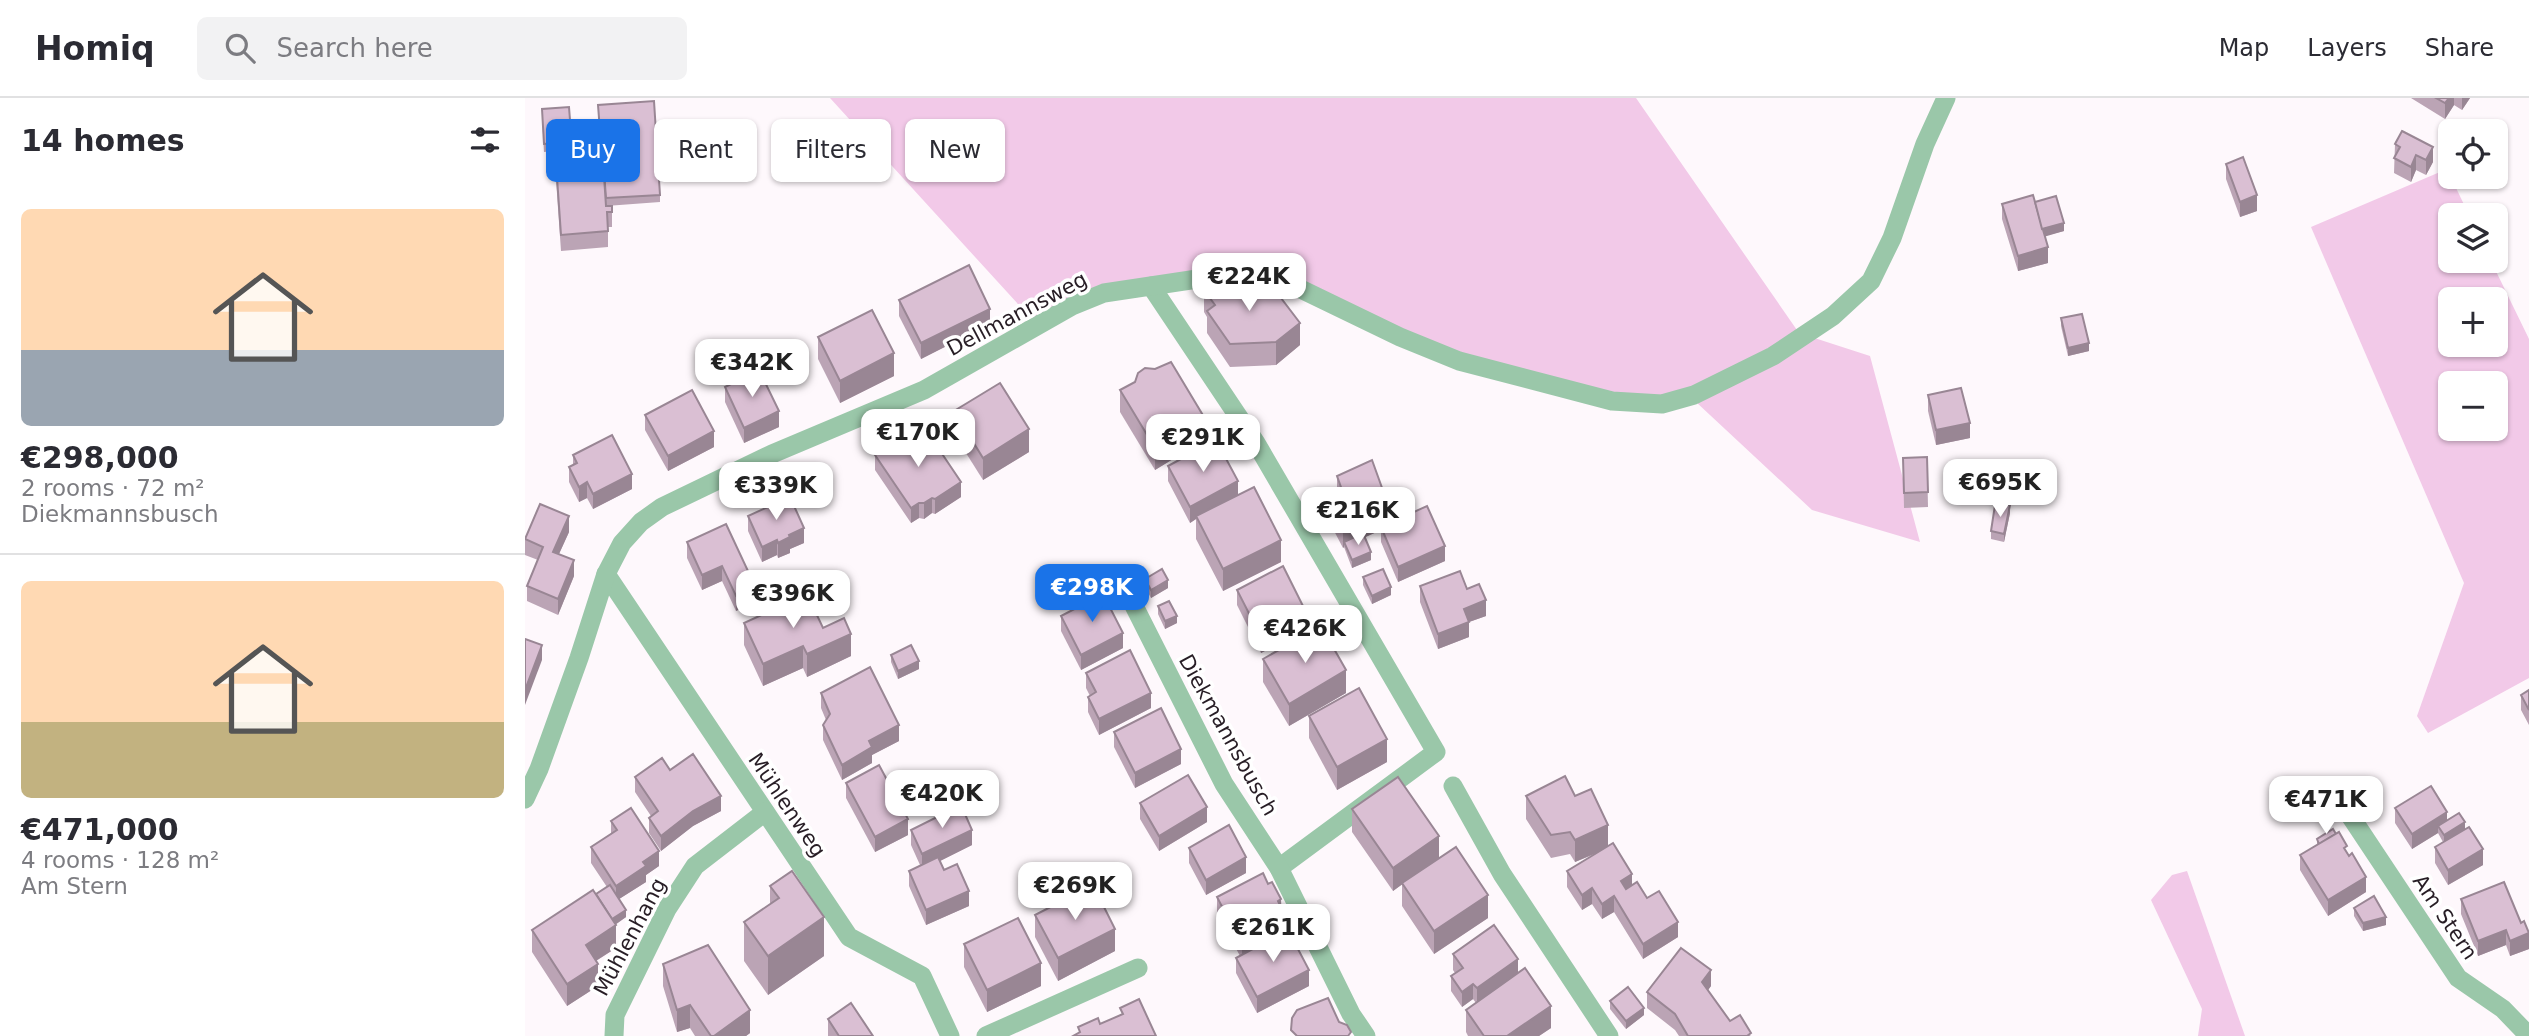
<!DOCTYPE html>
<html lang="en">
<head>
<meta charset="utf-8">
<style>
  body { margin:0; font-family:"DejaVu Sans",sans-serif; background:#f2f2f3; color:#2b2b33; height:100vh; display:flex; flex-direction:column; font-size:26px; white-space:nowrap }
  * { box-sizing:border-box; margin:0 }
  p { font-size:23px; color:#7c7c81 }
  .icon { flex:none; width:38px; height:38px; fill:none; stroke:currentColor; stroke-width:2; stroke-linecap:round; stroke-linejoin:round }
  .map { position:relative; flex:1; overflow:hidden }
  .details { display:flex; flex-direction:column; background:#fff; width:525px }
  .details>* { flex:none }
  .guide { position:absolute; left:21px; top:21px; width:665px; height:63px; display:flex; gap:14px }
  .buttons { position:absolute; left:1913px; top:21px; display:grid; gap:14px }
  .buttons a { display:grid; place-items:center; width:70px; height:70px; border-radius:10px; background:#fff; box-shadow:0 2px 5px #0004; font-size:35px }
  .price { position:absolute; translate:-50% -60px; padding:0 16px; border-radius:14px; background:#fff; color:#222; font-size:23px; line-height:46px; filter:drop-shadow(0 2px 4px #0008) }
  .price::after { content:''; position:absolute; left:50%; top:42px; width:21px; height:16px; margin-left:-10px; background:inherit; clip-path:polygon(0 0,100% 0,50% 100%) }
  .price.current { background:#1a73e8; color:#fff }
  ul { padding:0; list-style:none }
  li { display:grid; align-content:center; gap:14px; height:371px; padding:0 21px }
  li+li { border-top:2px solid #e1e1e2 }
  li span { display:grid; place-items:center; height:217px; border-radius:10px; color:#555 }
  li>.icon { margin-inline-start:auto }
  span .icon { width:126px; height:126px; fill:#fffc; stroke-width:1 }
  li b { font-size:30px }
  h2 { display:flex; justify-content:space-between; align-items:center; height:84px; padding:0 21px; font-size:30px }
  .pill { padding:0 24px; border-radius:10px; background:#fff; box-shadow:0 2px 5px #0004; font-size:24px; line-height:63px }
  .pill.current { background:#1a73e8; color:#fff }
  header { display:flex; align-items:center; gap:42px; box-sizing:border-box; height:98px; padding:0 35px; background:#fff; border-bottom:2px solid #e1e1e2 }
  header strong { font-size:33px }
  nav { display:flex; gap:38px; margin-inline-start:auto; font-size:24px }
  .search { width:490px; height:63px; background:#f2f2f3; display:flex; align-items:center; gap:18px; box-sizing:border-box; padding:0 24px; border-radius:10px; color:#7c7c81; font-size:26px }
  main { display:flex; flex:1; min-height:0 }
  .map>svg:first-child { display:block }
  .green { fill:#f2c9e8; fill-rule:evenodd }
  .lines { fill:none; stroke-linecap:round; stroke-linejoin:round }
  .minor { stroke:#9ac7a9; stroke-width:19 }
  .wall { fill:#bba4b5 }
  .shaded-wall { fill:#998694 }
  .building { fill:#dabfd3; stroke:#998694; stroke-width:2 }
  .labels { text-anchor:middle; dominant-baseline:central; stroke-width:7; stroke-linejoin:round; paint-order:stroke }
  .street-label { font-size:21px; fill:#271d25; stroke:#fff }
</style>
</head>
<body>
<header>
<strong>Homiq</strong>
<div class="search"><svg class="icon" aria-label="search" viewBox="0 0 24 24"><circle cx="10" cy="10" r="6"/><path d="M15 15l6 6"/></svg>Search here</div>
<nav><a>Map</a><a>Layers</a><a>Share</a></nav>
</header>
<main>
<section class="details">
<h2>14 homes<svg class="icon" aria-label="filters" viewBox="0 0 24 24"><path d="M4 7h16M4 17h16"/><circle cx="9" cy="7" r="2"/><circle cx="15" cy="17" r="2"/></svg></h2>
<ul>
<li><span style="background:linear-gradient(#ffd9b3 65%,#9aa5b1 0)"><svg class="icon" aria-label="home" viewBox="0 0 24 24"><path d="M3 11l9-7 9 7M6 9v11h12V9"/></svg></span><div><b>€298,000</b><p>2 rooms · 72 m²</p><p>Diekmannsbusch</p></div></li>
<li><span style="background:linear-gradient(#ffd9b3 65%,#c2b280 0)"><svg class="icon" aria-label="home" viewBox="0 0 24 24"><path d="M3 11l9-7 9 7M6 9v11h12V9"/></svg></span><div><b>€471,000</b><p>4 rooms · 128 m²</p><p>Am Stern</p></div></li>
</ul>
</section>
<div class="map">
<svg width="2004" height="938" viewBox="0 0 2004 938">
  <rect width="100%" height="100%" fill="#fef8fc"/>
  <!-- green -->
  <g class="green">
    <path d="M305,0H1111L1274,235L1345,258L1395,444L1287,412L1171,304L1084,296L935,260L757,179L625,186L513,228Z"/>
    <path d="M1922,71L1944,117H1925V163H1966L2004,241V580L1903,635L1892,618L1939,485L1786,129ZM1925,201H1970V247H1925ZM1925,285H1970V331H1925Z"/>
    <path d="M1662,773L1720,938H1673L1677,911L1626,802L1647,777Z"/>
  </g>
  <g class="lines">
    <!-- minor -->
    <g class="minor">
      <path d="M626,188L731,345L911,654L754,770"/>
      <path d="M81,476L324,839L397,878L425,938"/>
      <path d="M598,486L699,686L754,770L826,916L841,938"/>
      <path d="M928,688L977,776L1084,938"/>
      <path d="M0,701L14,671L54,560L81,476L97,445L116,424L137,409L247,356L399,292L547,208L579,195L679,180L718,178L757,182L875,239L934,263L1087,303L1137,306L1169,297L1248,258L1308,218L1346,183L1367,140L1400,46L1421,0"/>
      <path d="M1818,707L1933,880L1978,911L2004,938"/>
      <path d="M89,938L90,917L142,811L170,768L240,714"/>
      <path d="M461,938L613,870"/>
    </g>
  </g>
  <!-- wall -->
  <g class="wall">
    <path d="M1886,0H1945L1937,12L1929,7L1920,21Z"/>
    <path d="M73,7L135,97V104L81,108L87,114V129H83V149L36,153L29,53L19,54L17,19L46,35L74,33Z"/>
    <path d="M1870,46L1908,64L1901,77L1891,72L1886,84L1869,75Z"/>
    <path d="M1701,66L1732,113L1715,119L1701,81Z"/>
    <path d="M1510,104L1539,133L1519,138L1523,165L1493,173L1477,121V106Z"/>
    <path d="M679,192L727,201L775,247L751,267L705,269L682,235V219L679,214Z"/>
    <path d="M374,202L465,226L396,261L374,218Z"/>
    <path d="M1536,220L1564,253L1543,258L1536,228Z"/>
    <path d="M293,239L369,278L315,305L293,261Z"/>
    <path d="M200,289L254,329L219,345L200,304Z"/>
    <path d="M595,292L679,342L630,372L595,314Z"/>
    <path d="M1403,297L1445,340L1411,347L1403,313Z"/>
    <path d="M429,313L504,354L458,382L429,336Z"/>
    <path d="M120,317L189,349L143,373L120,332Z"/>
    <path d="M48,357L107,391L68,411L62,400L54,404L44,384V369L48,367Z"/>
    <path d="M350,357L436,399L410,416L407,415L399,421L394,420L386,425L350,372Z"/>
    <path d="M1402,359L1403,409L1379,410L1378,360Z"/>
    <path d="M643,368L713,397L756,464L698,493L671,441V421L665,425L643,383Z"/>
    <path d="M812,378L865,424L920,463L873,484L856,444V432L840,439L846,462L827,470L819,449L818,450L807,429V413L814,398L812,393Z"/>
    <path d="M1485,415L1479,444L1466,441V433Z"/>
    <path d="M223,418L279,445L265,451V455L253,460L252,457L237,464L223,433Z"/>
    <path d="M201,426L230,504L211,513L197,483L177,492L162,460V444Z"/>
    <path d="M44,434L34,456L49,478L33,517L2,503V488L13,462L0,457V440Z"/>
    <path d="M838,479L866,497L847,506L838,487Z"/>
    <path d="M620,481L643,490L626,500L620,489Z"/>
    <path d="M895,488L942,491L961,518L944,524V539L913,551L895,504Z"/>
    <path d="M712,492L782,531L736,555L712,507Z"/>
    <path d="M633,508L652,525L640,531L633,516Z"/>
    <path d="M536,518L598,550L556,572L536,533Z"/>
    <path d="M219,525L298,530L326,558L282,579L278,570L238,588L219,547Z"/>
    <path d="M366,557L394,571L373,581L366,564Z"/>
    <path d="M738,561L821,595L764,628L738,584Z"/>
    <path d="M561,575L626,610L574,637L563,614V599L565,598L561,590Z"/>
    <path d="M2004,592V627L1996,612V597Z"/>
    <path d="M296,595L374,643L347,657V665L317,682L298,642V627L301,622L296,610Z"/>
    <path d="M784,618L862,664L812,692L784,640Z"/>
    <path d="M589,634L656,666L610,690L589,649Z"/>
    <path d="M110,679L196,713L168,728L136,753L124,735V720L126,718L110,694Z"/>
    <path d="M321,685L383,737L350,754L321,700Z"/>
    <path d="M1001,698H1050L1083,748L1107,787L1122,800L1153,839L1118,861L1089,814L1077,821L1067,806L1057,812L1042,789V773L1072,755L1050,764L1045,756L1026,760L1001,721Z"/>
    <path d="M615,705L682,724L634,753L615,721Z"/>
    <path d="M1870,710L1922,722L1940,731L1958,767L1923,787L1910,765V749L1918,744L1913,735L1887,751L1870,725Z"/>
    <path d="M827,711L914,760L963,820L909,856L877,808V786L868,793L827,734Z"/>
    <path d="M86,723L134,768L121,777V784L94,801L101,819L90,827L91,850L71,863L73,888L42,908L7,854V832L82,789L66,765V749L86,736Z"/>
    <path d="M386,732L447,747L415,763L419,772L444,808L401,827L384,788V773L395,767L386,747Z"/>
    <path d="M1792,741L1822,756L1841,794L1803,818L1775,772V757L1792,747Z"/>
    <path d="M664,750L721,775L681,797L664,765Z"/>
    <path d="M245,788L299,858L243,897L219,863V824L245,806Z"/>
    <path d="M692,799L756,809L757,826L748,831V841L784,888L732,915L711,875V860L715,858L692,815Z"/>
    <path d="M1936,801L1996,825L2004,835V851L1985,858L1981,847L1953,858L1936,816Z"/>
    <path d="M1829,810L1861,827L1838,833L1829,818Z"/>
    <path d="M510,817L590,853L533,883L510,839Z"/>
    <path d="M439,846L516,888L462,914L439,869Z"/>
    <path d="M928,856L993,875L1026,930L1014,938H943L941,934V912L951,905L948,901L937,909L926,893V878L930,875L928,872Z"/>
    <path d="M138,866L225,935L221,938H170L165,930L152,934L138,888Z"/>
    <path d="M1186,888L1183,892L1205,923L1226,938H1154L1150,932L1122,910V894Z"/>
    <path d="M1085,903L1119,917L1101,931L1085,911Z"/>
    <path d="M303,921L348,938H303Z"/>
  </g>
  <!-- shaded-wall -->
  <g class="shaded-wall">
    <path d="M1924,0H1929V7L1920,21V5Z"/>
    <path d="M1937,0H1945L1937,12Z"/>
    <path d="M1908,49V64L1901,77V62Z"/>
    <path d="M1891,57V72L1886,84V69Z"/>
    <path d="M1732,97V113L1715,119V104Z"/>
    <path d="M1539,125V133L1515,140V132Z"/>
    <path d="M1523,149V165L1493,173V158Z"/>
    <path d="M465,211V226L396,261V245Z"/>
    <path d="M775,225V247L751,267V244Z"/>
    <path d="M1564,245V253L1543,258V250Z"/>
    <path d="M369,255V278L315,305V283Z"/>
    <path d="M254,313V329L219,345V330Z"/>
    <path d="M679,319V342L630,372V350Z"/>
    <path d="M1445,325V340L1411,347V332Z"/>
    <path d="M504,331V354L458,382V360Z"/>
    <path d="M189,333V349L143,373V358Z"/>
    <path d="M107,376V391L68,411V396Z"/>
    <path d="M713,383V398L671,418V421L665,425V409Z"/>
    <path d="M62,384V400L54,404V389Z"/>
    <path d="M436,384V399L410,416V401Z"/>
    <path d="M407,400V415L399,421V405Z"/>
    <path d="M394,405V420L386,425V410Z"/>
    <path d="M1485,407V415L1479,444V436Z"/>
    <path d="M865,412V427L856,429V432L821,448L819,444V449L818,450V434Z"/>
    <path d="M44,418V434L28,469V454Z"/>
    <path d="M279,430V445L265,451V455L253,460V445L264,437Z"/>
    <path d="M252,442V457L237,464V449Z"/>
    <path d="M756,442V464L698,493V471Z"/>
    <path d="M920,448V463L873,484V469Z"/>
    <path d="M846,454V462L827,470V462Z"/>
    <path d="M49,462V478L33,517V501Z"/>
    <path d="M197,468V483L177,492V477Z"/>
    <path d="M643,482V490L626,500V492Z"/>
    <path d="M230,488V504L211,513V498Z"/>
    <path d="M866,489V497L847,506V498Z"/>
    <path d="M961,502V518L944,524V539L913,551V536L939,511Z"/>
    <path d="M782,516V531L736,555V539Z"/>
    <path d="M652,518V525L640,531V523Z"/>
    <path d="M598,535V550L556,572V557Z"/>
    <path d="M326,536V558L282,579V556Z"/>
    <path d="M17,547V562L0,607V592Z"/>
    <path d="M278,548V570L238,588V566Z"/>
    <path d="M394,563V571L373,581V573Z"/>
    <path d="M821,572V595L764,628V606Z"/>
    <path d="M626,595V610L574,637V621Z"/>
    <path d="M374,627V643L347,657V665L317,682V667L344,643Z"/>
    <path d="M862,641V664L812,692V669Z"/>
    <path d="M656,651V666L610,690V675Z"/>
    <path d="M196,698V713L168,728L136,753V738L168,713Z"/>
    <path d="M682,709V724L634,753V738Z"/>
    <path d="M1922,714V729L1913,728V735L1887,751V736Z"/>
    <path d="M383,721V737L350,754V739Z"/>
    <path d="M1940,724V732L1919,745V737Z"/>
    <path d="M1083,727V750L1050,764V742Z"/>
    <path d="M447,732V747L397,772V756Z"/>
    <path d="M914,738V760L868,793V770Z"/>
    <path d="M1958,751V767L1923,787V772Z"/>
    <path d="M134,753V768L121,777V784L91,803V788L118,764Z"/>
    <path d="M721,759V775L681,797V782Z"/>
    <path d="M1107,776V792L1096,799V783Z"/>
    <path d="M1841,779V794L1803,818V802Z"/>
    <path d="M1067,790V806L1057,812V797Z"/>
    <path d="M444,793V808L401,827V812Z"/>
    <path d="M963,797V820L909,856V833Z"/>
    <path d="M1089,798V814L1077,821V806Z"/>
    <path d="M756,801L757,826L741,835V819L753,803Z"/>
    <path d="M101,812V819L81,833V825Z"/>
    <path d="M299,819V858L243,897V858Z"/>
    <path d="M1861,819V827L1838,833V825Z"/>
    <path d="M1153,824V839L1118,861V846Z"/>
    <path d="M91,827V850L61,869V847Z"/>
    <path d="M590,831V853L533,883V860Z"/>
    <path d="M748,832V847L717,863V847Z"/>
    <path d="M1981,832V847L1953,858V843Z"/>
    <path d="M2004,835V851L1985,858V843Z"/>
    <path d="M993,861V877L952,906V890Z"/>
    <path d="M516,865V888L462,914V892Z"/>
    <path d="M73,866V888L42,908V886Z"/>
    <path d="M784,872V888L732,915V899Z"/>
    <path d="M1186,872V888L1177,900V884Z"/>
    <path d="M948,886V901L937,909V894Z"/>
    <path d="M165,907V930L152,934V912Z"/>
    <path d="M1026,908V930L1014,938H982Z"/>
    <path d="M1119,910V917L1101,931V923Z"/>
    <path d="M225,912V935L221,938H189Z"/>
  </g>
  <!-- building -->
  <g class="building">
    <path d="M1911,0H1924L1920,5Z"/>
    <path d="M129,3L135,97L81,100L76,33H75L73,7Z"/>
    <path d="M44,9L46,35L29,36V45L19,46L17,11Z"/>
    <path d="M76,33L81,108H87V114H82L83,133L36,137L29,36Z"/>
    <path d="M1877,33L1908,49L1901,62L1891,57L1886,69L1869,60L1875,49L1870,46Z"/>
    <path d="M1718,59L1732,97L1715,104L1701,66Z"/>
    <path d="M1508,97L1523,149L1493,158L1477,106Z"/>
    <path d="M1531,98L1539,125L1517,131L1510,104Z"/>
    <path d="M444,167L465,211L396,245L374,202Z"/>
    <path d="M705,174L727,201L746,187L775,225L751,244L705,246L682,213L690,207L679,192Z"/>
    <path d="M347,212L369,255L315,283L293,239Z"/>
    <path d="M1557,216L1564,245L1543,250L1536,220Z"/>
    <path d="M646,264L679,319L630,350L595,292L610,284L613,275L620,270L630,271Z"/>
    <path d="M234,272L254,313L219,330L200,289Z"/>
    <path d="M475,285L504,331L458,360L429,313Z"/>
    <path d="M1436,290L1445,325L1411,332L1403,297Z"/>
    <path d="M167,292L189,333L143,358L120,317Z"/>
    <path d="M401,332L436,384L410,401L407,400L399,405H394L386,410L350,357L367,346L373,347Z"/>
    <path d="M87,337L107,376L68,396L62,384L54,389L44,369L52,365L48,357Z"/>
    <path d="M691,342L713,383L665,409L643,368Z"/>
    <path d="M1402,359L1403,394L1379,395L1378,360Z"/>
    <path d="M847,362L865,412L818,434L807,413L817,392L812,378Z"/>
    <path d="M729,389L756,442L698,471L671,418Z"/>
    <path d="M265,399L279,430L264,437L265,439L253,445L252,442L237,449L223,418Z"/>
    <path d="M15,406L44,418L28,454L49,462L33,501L2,488L18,449L0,441Z"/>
    <path d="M1470,407H1485L1479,436L1466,433Z"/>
    <path d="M902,408L920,448L873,469L856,429Z"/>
    <path d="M201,426L230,488L211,498L197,468L177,477L162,444Z"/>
    <path d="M838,435L846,454L827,462L819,444Z"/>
    <path d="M758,468L782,516L736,539L712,492Z"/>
    <path d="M637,471L643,482L626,492L620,481Z"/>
    <path d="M858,471L866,489L847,498L838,479Z"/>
    <path d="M935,473L942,491L954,486L961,502L939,511L944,524L913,536L895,488Z"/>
    <path d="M282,496L298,530L319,520L326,536L282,556L278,548L238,566L219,525Z"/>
    <path d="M578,496L598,535L556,557L536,518Z"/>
    <path d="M644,503L652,518L640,523L633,508Z"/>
    <path d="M796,528L821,572L764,606L738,561Z"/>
    <path d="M0,541L17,547L0,592Z"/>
    <path d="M386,547L394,563L373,573L366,557Z"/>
    <path d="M605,552L626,595L574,621L563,599L571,594L561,575Z"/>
    <path d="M345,569L374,627L344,643L347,649L317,667L298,627L305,616L296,595Z"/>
    <path d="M834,590L862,641L812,669L784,618Z"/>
    <path d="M2004,592V612L1996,597Z"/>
    <path d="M636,610L656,651L610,675L589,634Z"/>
    <path d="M168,656L196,698L168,713L136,738L124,720L133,713L110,679L137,660L145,672Z"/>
    <path d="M354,667L383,721L350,739L321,685Z"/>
    <path d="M663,677L682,709L634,738L615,705Z"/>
    <path d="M1040,678L1050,698L1066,691L1083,727L1050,742L1045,734L1026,737L1001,698Z"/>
    <path d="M873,679L914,738L868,770L827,711Z"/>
    <path d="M1906,688L1922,714L1887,736L1870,710Z"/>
    <path d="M436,707L447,732L397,756L386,732Z"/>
    <path d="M106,710L134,753L118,764L121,768L91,788L66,749L92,732L86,723Z"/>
    <path d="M1934,715L1940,724L1919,737L1913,728Z"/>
    <path d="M704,727L721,759L681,782L664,750Z"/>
    <path d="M1944,729L1958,751L1923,772L1910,749Z"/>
    <path d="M1808,731L1811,736L1794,746L1792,741Z"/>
    <path d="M1814,734L1822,748L1819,750L1824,758L1827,755L1841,779L1803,802L1775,757Z"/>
    <path d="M1088,745L1107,776L1096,783L1101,791L1112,784L1122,800L1134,793L1153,824L1118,846L1089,798L1077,806L1067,790L1057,797L1042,773Z"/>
    <path d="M931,749L963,797L909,833L877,785Z"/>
    <path d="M413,759L419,772L432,766L444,793L401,812L384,773Z"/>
    <path d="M267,773L299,819L243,858L219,824L254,800L245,788Z"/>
    <path d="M738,775L743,786L747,784L756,801L753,803L757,811L741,819L748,832L717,847L692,799Z"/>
    <path d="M1979,784L1996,825L1999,823L2004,835L1985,843L1981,832L1953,843L1936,801Z"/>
    <path d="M85,787L101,812L87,821L71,796Z"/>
    <path d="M568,787L590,831L533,860L510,817Z"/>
    <path d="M68,792L91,827L61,847L73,866L42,886L7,832Z"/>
    <path d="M1849,798L1861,819L1838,825L1829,810Z"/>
    <path d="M493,820L516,865L462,892L439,846Z"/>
    <path d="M969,827L993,861L952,890L948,886L937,894L926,878L938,870L928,856Z"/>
    <path d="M763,832L784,872L732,899L711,860Z"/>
    <path d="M183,847L225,912L189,938H186L165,907L152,912L138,866Z"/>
    <path d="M1156,850L1186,872L1177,884L1205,923L1215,917L1226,935L1222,938H1163L1150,916L1122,894Z"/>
    <path d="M1000,870L1026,908L982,938H959L941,912Z"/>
    <path d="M1103,889L1119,910L1101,923L1085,903Z"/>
    <path d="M803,900L814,924L822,927L826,934L823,938H772L766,932L767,920L772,912Z"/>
    <path d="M614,901L631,938H548L555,934L553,929L573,920L575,926L598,916L595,910Z"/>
    <path d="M326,905L348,938H314L303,921Z"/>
  </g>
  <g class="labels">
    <!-- street labels -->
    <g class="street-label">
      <text transform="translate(492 216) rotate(-28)">Dellmannsweg</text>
      <text transform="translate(703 637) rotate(61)">Diekmannsbusch</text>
      <text transform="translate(262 707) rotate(56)">Mühlenweg</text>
      <text transform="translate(1920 819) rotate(56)">Am Stern</text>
      <text transform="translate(105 839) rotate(-62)">Mühlenhang</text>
    </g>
  </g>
</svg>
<div class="buttons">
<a><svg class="icon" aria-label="locate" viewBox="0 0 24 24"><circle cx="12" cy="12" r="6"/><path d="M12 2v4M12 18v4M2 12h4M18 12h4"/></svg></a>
<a><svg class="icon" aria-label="layers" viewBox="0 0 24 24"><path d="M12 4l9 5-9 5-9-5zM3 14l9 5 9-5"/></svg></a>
<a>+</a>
<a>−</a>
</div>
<b class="price" style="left:724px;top:215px">€224K</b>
<b class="price" style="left:227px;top:301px">€342K</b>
<b class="price" style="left:393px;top:371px">€170K</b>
<b class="price" style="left:678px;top:376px">€291K</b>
<b class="price" style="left:1475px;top:421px">€695K</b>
<b class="price" style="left:251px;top:424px">€339K</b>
<b class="price" style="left:833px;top:449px">€216K</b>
<b class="price current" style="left:567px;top:526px">€298K</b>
<b class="price" style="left:268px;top:532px">€396K</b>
<b class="price" style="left:780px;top:567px">€426K</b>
<b class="price" style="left:417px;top:732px">€420K</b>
<b class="price" style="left:1801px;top:738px">€471K</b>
<b class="price" style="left:550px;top:824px">€269K</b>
<b class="price" style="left:748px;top:866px">€261K</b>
<div class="guide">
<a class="pill current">Buy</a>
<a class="pill">Rent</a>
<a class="pill">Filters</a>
<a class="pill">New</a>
</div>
</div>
</main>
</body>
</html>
